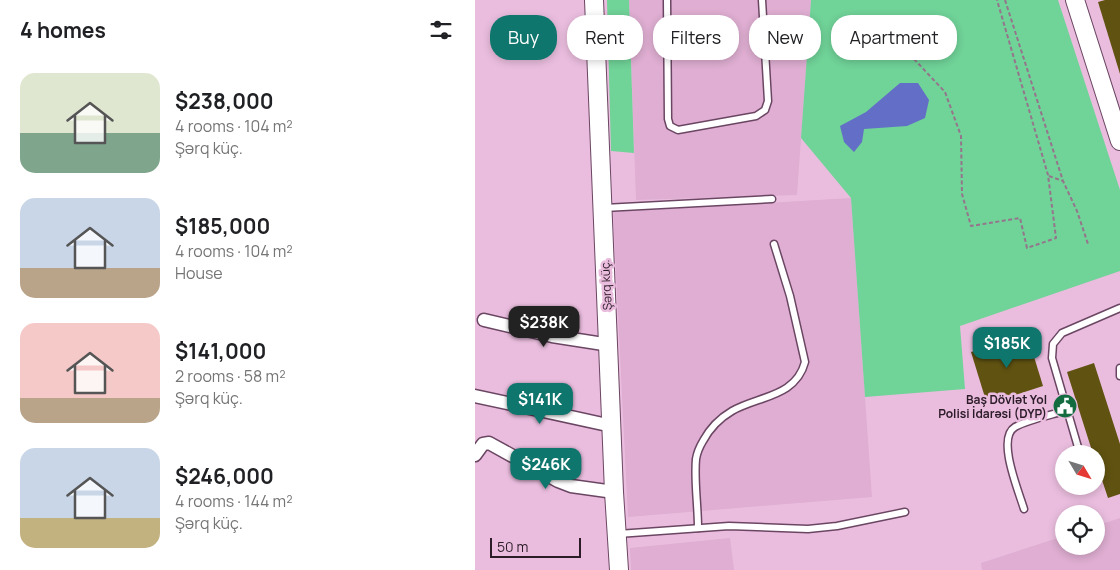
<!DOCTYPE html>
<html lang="en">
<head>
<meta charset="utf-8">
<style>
  body { margin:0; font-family:Manrope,sans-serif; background:#f2f2f2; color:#202124; height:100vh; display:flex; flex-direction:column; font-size:19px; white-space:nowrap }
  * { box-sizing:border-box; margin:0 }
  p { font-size:16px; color:#757577 }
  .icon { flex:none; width:28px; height:28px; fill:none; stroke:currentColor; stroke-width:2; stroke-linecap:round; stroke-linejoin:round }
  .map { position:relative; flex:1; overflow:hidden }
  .side { display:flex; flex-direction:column; background:#fff; width:475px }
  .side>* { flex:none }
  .hud { position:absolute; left:15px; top:15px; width:475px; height:45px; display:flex; gap:10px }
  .needle { width:32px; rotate:128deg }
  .fabs { position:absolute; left:580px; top:445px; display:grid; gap:10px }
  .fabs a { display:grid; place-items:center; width:50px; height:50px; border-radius:50%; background:#fff; box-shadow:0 2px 8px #0003; font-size:25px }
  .scale { position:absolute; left:15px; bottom:12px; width:91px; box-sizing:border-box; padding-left:5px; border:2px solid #2c1c28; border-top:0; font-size:14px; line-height:18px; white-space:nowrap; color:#2c1c28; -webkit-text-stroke:4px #eabdde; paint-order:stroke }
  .price { position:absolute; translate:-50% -42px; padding:0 11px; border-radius:10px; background:#0f766e; color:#fff; font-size:16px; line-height:32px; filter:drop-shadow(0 1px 2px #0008) }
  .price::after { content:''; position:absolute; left:50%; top:30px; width:15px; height:11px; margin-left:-8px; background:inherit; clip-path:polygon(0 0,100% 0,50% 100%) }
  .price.active { background:#222; color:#fff }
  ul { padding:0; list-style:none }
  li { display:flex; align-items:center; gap:15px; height:125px; padding:0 20px }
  li span { display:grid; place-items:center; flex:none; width:140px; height:100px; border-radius:15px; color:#555 }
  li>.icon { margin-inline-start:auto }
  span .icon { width:60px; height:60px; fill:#fffc; stroke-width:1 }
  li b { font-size:21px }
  h2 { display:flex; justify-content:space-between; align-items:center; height:60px; padding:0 20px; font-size:21px }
  .tag { padding:0 18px; border-radius:20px; background:#fff; box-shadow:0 2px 8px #0003; font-size:18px; line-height:45px }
  .tag.active { background:#0f766e; color:#fff }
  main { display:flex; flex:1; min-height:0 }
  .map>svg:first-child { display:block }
  .built { fill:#dfaed2 }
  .green { fill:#70d398 }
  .water { fill:#636ec7 }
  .building { fill:#605211 }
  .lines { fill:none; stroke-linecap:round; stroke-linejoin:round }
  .lane-casing { stroke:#6b4663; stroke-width:9 }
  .street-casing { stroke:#6b4663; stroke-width:15 }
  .secondary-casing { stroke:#6b4663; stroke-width:20 }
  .path { stroke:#95758c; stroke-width:2; stroke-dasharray:4 2.5; stroke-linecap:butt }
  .lane { stroke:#fff; stroke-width:6 }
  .street { stroke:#fff; stroke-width:12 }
  .secondary { stroke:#fff; stroke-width:18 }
  .labels { text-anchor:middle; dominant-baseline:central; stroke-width:5; stroke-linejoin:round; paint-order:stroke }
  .street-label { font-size:12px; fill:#2c1c28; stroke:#eabdde }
  .poi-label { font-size:12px; font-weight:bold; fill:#2c1c28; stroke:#eabdde; text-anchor:end }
</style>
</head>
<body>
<main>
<section class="side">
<h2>4 homes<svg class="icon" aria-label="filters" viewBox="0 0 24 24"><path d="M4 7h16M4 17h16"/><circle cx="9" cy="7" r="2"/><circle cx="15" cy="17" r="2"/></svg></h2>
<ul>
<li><span style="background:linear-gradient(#dfe7d0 60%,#7fa58c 0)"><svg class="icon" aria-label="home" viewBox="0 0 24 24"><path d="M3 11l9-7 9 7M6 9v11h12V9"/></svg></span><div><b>$238,000</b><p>4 rooms · 104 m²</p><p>Şərq küç.</p></div></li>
<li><span style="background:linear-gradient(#c9d6e8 70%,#b9a48a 0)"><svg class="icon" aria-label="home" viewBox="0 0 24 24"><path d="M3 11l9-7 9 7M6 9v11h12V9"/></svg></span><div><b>$185,000</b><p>4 rooms · 104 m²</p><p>House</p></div></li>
<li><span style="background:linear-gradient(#f6c9c9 75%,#b9a48a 0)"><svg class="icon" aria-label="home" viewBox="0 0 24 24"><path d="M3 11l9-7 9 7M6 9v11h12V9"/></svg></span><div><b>$141,000</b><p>2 rooms · 58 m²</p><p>Şərq küç.</p></div></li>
<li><span style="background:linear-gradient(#c9d6e8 70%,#c2b280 0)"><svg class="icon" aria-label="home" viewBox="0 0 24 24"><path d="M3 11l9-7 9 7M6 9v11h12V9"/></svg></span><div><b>$246,000</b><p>4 rooms · 144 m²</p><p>Şərq küç.</p></div></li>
</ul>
</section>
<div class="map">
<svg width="645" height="570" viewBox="0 0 645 570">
  <rect width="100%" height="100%" fill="#eabdde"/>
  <!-- built -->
  <g class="built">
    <path d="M154,0H336L322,195L161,200Z"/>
    <path d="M376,198L397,497L153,517L138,212Z"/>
    <path d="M645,518V570H507L506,563L589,536V546H621V526Z"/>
    <path d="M255,538L259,570H156L155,548Z"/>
  </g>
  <!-- green -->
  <g class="green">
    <path d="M132,0H154L159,153L136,151Z"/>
    <path d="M336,0H583L645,190V271L485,326L490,389L390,397L376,198L326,138Z"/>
  </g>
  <!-- water -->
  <path class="water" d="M425,83H443L454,100L450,118L432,126L389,129L387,142L379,152L369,142L365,126L391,112Z"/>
  <!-- building -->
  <g class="building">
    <path d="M630,0H645V74L623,2Z"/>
    <path d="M552,334L568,386L512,404L496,352Z"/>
    <path d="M619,363L645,444V494L633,498L621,462V454H618L592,372Z"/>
  </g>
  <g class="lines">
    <defs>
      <g id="lane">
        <path d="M192,0L193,119L195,126L203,130L281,116L290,110L293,101L287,0"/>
        <path d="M129,208L297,199"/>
        <path d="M645,368V376"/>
        <path d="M605,454L577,358L578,344L587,333L645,308"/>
        <path d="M549,509C544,492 521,438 540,427C554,419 577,415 593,410"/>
        <path d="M223,528C223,505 219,481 221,459C222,453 225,446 228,441C235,428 245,418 257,411C283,396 321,397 330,362L315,296L299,244"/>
        <path d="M143,534L254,526L333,529L362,526L430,512"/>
      </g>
      <g id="street">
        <path d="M9,320L77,336L135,345"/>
        <path d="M0,396L137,426"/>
        <path d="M0,455L8,444L14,443L83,481L96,486L139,492"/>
      </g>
      <g id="secondary">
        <path d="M119,0L139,492L144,570"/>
        <path d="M600,0L645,141"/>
      </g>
    </defs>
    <!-- lane casing -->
    <use href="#lane" class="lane-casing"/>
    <!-- street casing -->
    <use href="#street" class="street-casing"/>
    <!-- secondary casing -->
    <use href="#secondary" class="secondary-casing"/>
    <!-- path -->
    <g class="path">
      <path d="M530,0L588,181L602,211L613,244"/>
      <path d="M439,59L470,92L486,136L487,194L496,226L545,218L552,248L581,238L573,175L522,0"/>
      <path d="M574,176L588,181"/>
    </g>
    <!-- lane -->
    <use href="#lane" class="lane"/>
    <!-- street -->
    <use href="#street" class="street"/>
    <!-- secondary -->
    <use href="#secondary" class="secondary"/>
  </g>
  <!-- icons -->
  <defs>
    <symbol id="civic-disc" viewBox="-11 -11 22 22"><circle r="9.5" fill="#126c40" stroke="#eabdde"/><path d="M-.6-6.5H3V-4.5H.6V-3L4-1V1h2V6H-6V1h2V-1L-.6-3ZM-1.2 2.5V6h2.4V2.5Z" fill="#fff"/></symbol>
  </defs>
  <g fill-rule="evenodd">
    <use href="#civic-disc" x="576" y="392" width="28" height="28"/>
  </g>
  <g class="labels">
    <!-- street labels -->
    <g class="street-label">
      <text transform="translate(131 285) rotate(-93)">Şərq küç.</text>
    </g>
    <!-- poi labels -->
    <g class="poi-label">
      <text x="572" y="399">Baş Dövlət Yol<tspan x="572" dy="14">Polisi İdarəsi (DYP)</tspan></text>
    </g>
  </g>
</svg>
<div class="fabs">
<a><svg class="needle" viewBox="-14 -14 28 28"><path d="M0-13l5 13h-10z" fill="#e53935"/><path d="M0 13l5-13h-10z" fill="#757577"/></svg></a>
<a><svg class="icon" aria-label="locate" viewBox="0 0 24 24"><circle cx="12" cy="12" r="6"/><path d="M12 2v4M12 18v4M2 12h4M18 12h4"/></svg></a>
</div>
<div class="scale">50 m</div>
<b class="price active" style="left:69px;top:348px">$238K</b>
<b class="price" style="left:532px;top:369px">$185K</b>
<b class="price" style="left:65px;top:425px">$141K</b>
<b class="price" style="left:71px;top:490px">$246K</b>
<div class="hud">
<a class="tag active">Buy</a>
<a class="tag">Rent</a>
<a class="tag">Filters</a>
<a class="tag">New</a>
<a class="tag">Apartment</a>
</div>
</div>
</main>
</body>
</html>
